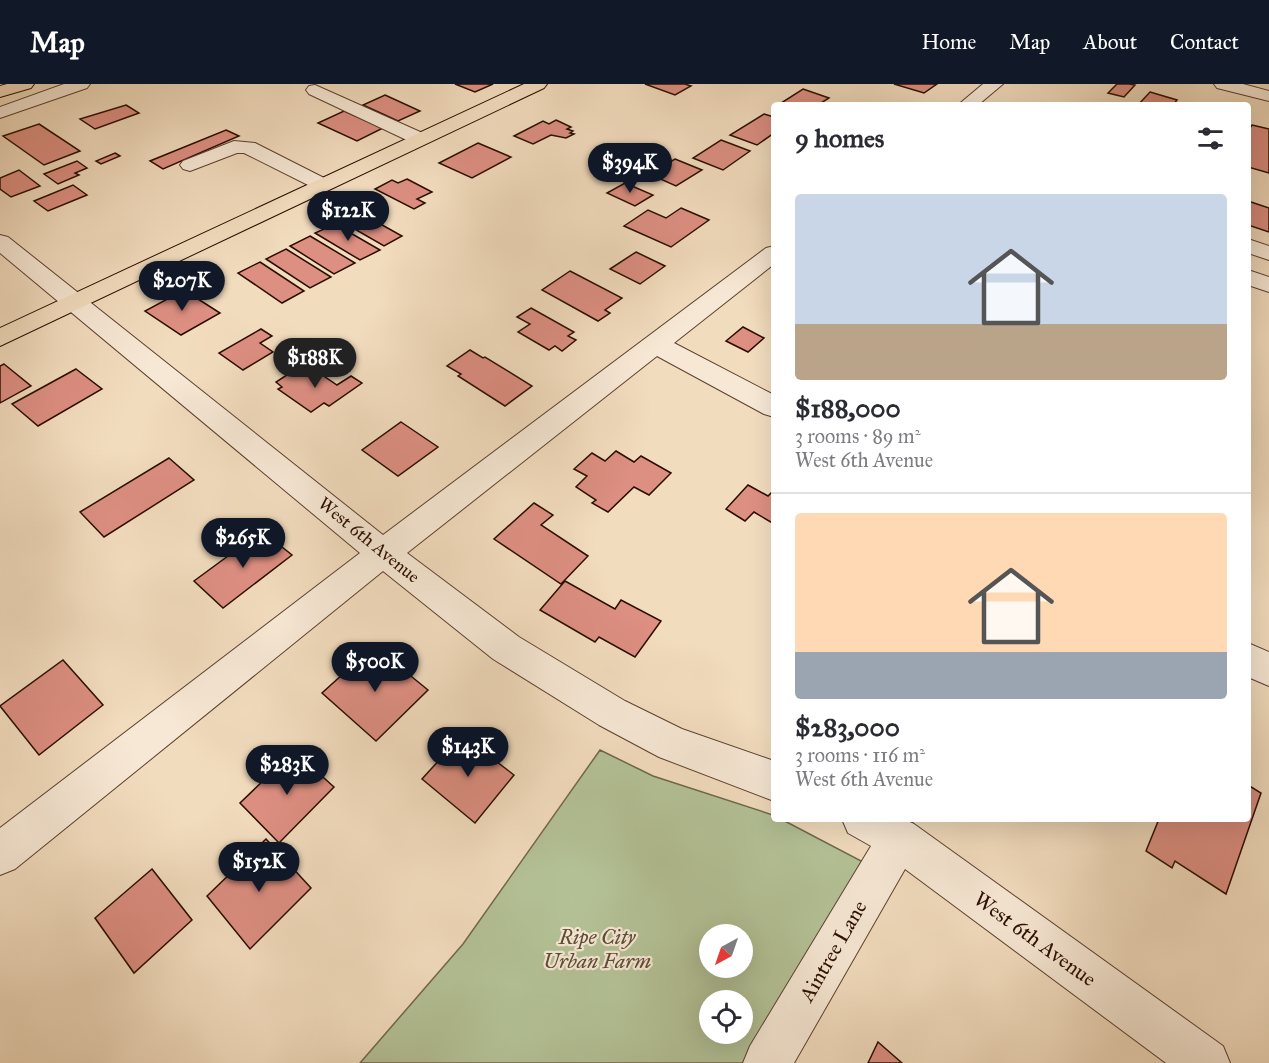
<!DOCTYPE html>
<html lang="en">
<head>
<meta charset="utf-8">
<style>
  body { margin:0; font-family:"IM FELL Great Primer",serif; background:#f2f2f3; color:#2b2b33; height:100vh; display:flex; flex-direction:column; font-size:22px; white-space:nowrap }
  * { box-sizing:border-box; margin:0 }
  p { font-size:20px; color:#7c7c81 }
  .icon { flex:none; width:33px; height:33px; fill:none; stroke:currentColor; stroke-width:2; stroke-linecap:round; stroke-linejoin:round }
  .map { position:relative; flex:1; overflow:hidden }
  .details { position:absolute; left:771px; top:18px; width:480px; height:720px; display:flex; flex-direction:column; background:#fff; border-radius:6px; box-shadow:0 6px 24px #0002 }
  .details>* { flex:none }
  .needle { width:39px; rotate:220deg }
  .buttons { position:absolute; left:699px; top:840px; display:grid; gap:12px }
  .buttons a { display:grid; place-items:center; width:54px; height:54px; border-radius:50%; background:#fff; box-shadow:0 6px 24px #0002; font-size:30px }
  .price { position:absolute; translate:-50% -51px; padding:0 14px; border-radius:21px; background:#111827; color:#fff; font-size:20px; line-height:39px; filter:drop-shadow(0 2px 3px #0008) }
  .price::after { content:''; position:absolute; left:50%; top:36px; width:18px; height:14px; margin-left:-9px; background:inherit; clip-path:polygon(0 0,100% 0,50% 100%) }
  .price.current { background:#222; color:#fff }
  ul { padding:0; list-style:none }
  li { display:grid; align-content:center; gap:12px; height:318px; padding:0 24px }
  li+li { border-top:2px solid #e1e1e2 }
  li span { display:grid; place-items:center; height:186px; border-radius:6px; color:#555 }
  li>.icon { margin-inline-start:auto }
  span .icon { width:108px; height:108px; fill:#fffc; stroke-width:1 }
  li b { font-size:26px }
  h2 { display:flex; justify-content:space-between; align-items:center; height:72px; padding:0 24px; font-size:26px }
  header { display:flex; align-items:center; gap:36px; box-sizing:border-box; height:84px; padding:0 30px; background:#111827; color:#fff }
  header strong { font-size:28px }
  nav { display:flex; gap:33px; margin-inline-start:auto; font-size:21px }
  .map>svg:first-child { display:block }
  .green { fill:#b4c297; stroke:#6f684c; stroke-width:1.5; fill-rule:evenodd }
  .building { fill:#dd8f82; stroke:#2a0d01; stroke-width:1.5 }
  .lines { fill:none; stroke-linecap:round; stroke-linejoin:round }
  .minor-casing { stroke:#5c4130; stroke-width:2 }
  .major-casing { stroke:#2a0d01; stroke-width:2 }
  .minor { fill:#f7e8d5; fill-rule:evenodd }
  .major { fill:#f2dcbe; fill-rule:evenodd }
  .labels { text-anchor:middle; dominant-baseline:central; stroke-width:4.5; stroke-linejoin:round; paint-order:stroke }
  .street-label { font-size:18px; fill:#2a0d01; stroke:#f7e8d5 }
  .near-park-label { font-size:21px; font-style:italic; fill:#5a4c36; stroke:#f7e8d5 }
  .near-street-label { font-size:21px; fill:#2a0d01; stroke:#f7e8d5 }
</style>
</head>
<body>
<header>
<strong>Map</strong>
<nav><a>Home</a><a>Map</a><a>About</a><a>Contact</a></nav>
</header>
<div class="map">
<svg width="1269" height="979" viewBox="0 0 1269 979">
  <rect width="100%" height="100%" fill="#f2dcbe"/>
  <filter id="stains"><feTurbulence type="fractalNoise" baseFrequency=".00333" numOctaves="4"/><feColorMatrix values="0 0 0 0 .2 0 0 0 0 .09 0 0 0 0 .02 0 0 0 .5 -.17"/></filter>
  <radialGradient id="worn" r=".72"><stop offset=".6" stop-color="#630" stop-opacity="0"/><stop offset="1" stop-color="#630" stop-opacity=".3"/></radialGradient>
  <!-- green -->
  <path class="green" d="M600,666L653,692L773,731L774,735H781L865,779L743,979H360L463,860ZM710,850H742V884H710ZM710,916H742V950H710Z"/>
  <!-- building -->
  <g class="building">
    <path d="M455,0H493L475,8Z"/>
    <path d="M645,0H685L691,2L675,11Z"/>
    <path d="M894,0H937L924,9Z"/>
    <path d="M1117,0H1129L1135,1L1124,13L1108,9Z"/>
    <path d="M803,5L829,14L818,21H778Z"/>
    <path d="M1150,8L1177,16L1173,21H1138Z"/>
    <path d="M385,11L420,27L398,37L363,21Z"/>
    <path d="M126,21L139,29L95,45L80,35Z"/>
    <path d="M344,27L383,44L357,57L318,39Z"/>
    <path d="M764,30L774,33V49L757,61L730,51Z"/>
    <path d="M556,36L571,43L567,45L573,47L570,49L574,50L566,54L551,51L533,60L514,52L543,37L549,40Z"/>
    <path d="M39,40L80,67L44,81L3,52Z"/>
    <path d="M1252,41L1269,45V89L1248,83V47Z"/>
    <path d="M226,46L239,52L163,85L150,77Z"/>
    <path d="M721,56L750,67L723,86L693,74Z"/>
    <path d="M478,59L511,73L472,94L439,79Z"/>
    <path d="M115,69L120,72L101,80L96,77Z"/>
    <path d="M675,75L702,86L676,102L649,90Z"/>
    <path d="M77,77L87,84L75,89L79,91L58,100L44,90Z"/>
    <path d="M19,86L40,102L11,113L0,105V94Z"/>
    <path d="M407,95L432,108L417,115L425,119L414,125L375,105L392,96L398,99Z"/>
    <path d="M625,99L653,111L635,122L607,109Z"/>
    <path d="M73,101L87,111L48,127L34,117Z"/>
    <path d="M1248,117L1269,124V148L1248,141Z"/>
    <path d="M681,124L709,136L671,163L624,142L648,126L666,134Z"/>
    <path d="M357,127L402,152L384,162L339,136Z"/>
    <path d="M335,140L380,166L360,176L315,149Z"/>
    <path d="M310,152L355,179L334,190L290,162Z"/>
    <path d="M286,165L331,193L310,204L266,175Z"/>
    <path d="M636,168L665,182L640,200L610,185Z"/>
    <path d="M260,178L304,207L282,219L238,189Z"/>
    <path d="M570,187L622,214L605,226L610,229L598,237L542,206Z"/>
    <path d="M184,206L220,229L181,251L145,227Z"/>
    <path d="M531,224L574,248L568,252L576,256L562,267L555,262L549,266L518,248L530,240L517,233Z"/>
    <path d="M743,243L764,254L748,268L726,257Z"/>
    <path d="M261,245L272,252L260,259L273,268L243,286L219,269Z"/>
    <path d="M470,266L483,274L485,273L532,302L505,322L458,292L461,290L447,282Z"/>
    <path d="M4,280L31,302L0,319V282Z"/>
    <path d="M312,284L337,301L351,292L362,299L329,322L324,319L311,328L278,305L282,303L276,298L293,287L300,292Z"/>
    <path d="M76,285L102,305L38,342L12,320Z"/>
    <path d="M401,338L438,363L398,392L362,366Z"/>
    <path d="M616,367L634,378L641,372L671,389L649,411L634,403L608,428L592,419L596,416L576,403L587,392L574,385L592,369L605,377Z"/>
    <path d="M169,374L194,396L104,453L80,428Z"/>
    <path d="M748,401L768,412L774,406V440L754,428L745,437L726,425Z"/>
    <path d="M534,419L553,431L541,441L588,472L561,500L494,455Z"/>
    <path d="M262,447L292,471L223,524L194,497Z"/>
    <path d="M565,497L615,525L621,516L661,537L635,573L599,553L595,558L540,526Z"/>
    <path d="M374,562L428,606L376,657L322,609Z"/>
    <path d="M63,576L103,621L39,671L0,622Z"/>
    <path d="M462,651L514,691L475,739L422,695Z"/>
    <path d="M294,667L334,703L279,759L240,719Z"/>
    <path d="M1248,701L1261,709L1226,810L1175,777L1172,784L1146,767L1159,735H1248Z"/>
    <path d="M266,755L311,804L250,865L207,812Z"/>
    <path d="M152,785L192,836L134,889L95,834Z"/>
    <path d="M878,958L902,979H868Z"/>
  </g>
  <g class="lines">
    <defs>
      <g id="minor">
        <path d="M64,0H90L87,4L0,34V23Z"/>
        <path d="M983,0H1003L978,21H958Z"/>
        <path d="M1214,0H1243L1269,7V17L1217,4Z"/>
        <path d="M315,1L427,51L430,55L427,59H413L309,10L306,6L309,2Z"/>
        <path d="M234,57L255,59L330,97L333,101L330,105L323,107L316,105L244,69H237L190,87L183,85L180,81L183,77Z"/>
        <path d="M0,151L8,153L383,451L766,164L774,162V180L674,259L774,311V333L764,330L657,272L407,469L519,553L625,617L682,645L774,677V717L659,673L599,641L493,575L383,487L15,785L0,791V744L360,469L0,169Z"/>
        <path d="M1248,155L1269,162V176L1248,169Z"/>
        <path d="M1248,186L1269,193V208L1248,201Z"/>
        <path d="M1248,559L1269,568V602L1248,593Z"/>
        <path d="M842,735H904L914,740L1223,962L1230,979H1166L905,785L794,979H743L750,962L871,762L848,749Z"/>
      </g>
      <g id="major">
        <path d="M7,0H34L31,4L0,13V2Z"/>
        <path d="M524,0H547L544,4L0,262V244Z"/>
      </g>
    </defs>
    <!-- minor casing -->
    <use href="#minor" class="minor-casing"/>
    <!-- major casing -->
    <use href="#major" class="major-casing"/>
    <!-- minor -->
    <use href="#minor" class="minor"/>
    <!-- major -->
    <use href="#major" class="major"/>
  </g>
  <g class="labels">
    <!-- street labels -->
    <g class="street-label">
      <text transform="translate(369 456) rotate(39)">West 6th Avenue</text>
    </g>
    <!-- near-park labels -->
    <g class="near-park-label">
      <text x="597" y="853">Ripe City<tspan x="597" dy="24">Urban Farm</tspan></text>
    </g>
    <!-- near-street labels -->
    <g class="near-street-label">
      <text transform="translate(1035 855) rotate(36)">West 6th Avenue</text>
      <text transform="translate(833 867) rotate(-60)">Aintree Lane</text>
    </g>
  </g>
  <rect width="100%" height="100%" filter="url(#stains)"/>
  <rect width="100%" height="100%" fill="url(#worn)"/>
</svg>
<div class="buttons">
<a><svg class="needle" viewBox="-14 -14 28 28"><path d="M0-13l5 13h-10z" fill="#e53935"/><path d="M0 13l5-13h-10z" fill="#7c7c81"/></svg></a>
<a><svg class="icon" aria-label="locate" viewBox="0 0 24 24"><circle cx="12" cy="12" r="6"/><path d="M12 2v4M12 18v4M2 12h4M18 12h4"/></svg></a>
</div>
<b class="price" style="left:630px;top:110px">$394K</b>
<b class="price" style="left:348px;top:158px">$122K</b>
<b class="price" style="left:182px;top:228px">$207K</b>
<b class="price current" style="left:315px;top:305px">$188K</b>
<b class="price" style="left:243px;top:485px">$265K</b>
<b class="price" style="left:375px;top:609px">$500K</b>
<b class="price" style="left:468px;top:694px">$143K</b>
<b class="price" style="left:287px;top:712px">$283K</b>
<b class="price" style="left:259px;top:809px">$152K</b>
<section class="details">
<h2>9 homes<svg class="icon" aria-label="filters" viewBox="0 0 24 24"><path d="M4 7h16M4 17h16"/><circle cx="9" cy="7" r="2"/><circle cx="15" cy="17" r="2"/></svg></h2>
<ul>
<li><span style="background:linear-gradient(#c9d6e8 70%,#b9a48a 0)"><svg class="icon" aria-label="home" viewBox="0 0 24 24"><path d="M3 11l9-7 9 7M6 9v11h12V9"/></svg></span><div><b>$188,000</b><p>3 rooms · 89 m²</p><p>West 6th Avenue</p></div></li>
<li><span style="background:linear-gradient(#ffd9b3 75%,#9aa5b1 0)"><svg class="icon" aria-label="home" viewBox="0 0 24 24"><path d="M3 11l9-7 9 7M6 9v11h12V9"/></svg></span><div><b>$283,000</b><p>3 rooms · 116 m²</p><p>West 6th Avenue</p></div></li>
</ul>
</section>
</div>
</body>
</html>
